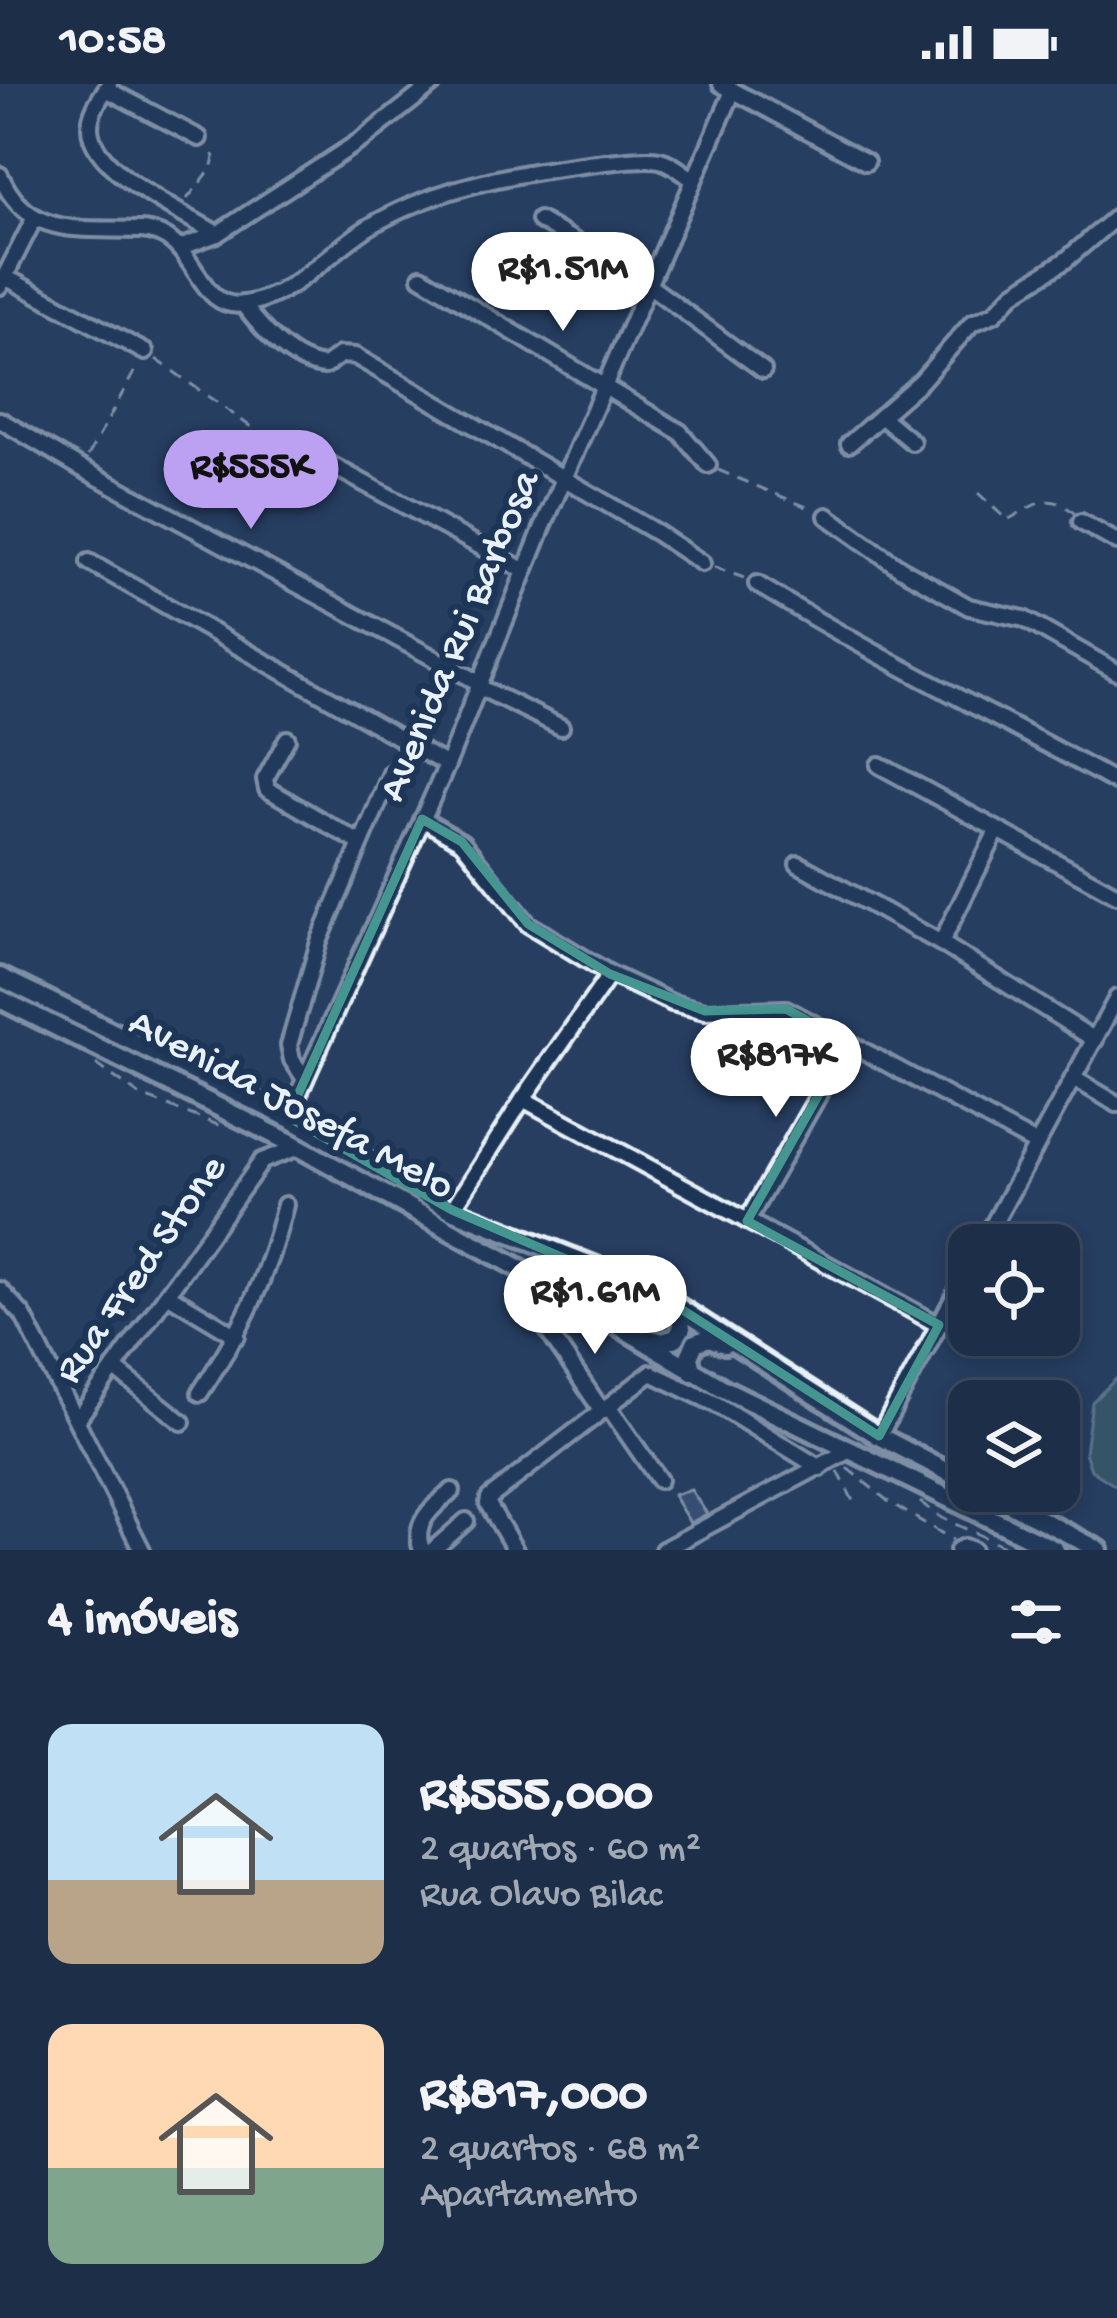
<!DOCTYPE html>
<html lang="pt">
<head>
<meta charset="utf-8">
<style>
  body { margin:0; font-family:"Gochi Hand",sans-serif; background:#2a3a53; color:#f1f3f6; height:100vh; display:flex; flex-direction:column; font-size:45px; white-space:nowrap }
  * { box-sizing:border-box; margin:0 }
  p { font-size:39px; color:#a0a8b4 }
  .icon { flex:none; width:66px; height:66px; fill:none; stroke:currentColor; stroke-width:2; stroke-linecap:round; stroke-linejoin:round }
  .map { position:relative; height:1466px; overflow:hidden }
  .side { display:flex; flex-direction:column; background:#1d2e49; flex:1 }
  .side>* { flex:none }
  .tools { position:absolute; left:948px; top:1140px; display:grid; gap:24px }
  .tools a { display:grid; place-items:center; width:132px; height:132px; border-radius:24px; background:#1d2e49; box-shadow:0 6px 18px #0003,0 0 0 3px #3b4a61; font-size:60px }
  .price { position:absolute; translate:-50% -102px; padding:0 27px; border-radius:42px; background:#fff; color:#222; font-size:39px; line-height:78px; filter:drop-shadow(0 3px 6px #0008) }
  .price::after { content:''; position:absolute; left:50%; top:72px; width:36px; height:27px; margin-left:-18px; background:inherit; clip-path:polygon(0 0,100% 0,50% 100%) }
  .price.on { background:#bca0f2; color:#111 }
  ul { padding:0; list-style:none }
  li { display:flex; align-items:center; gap:36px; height:300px; padding:0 48px }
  li span { display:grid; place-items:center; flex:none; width:336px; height:240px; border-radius:24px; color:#555 }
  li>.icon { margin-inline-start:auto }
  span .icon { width:144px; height:144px; fill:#fffc; stroke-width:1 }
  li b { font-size:51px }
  h2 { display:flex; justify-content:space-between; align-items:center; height:144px; padding:0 48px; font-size:51px }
  .status { display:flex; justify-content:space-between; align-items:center; height:84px; padding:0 60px; background:#1d2e49; direction:ltr }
  .status svg { height:33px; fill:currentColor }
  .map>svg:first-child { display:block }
  .green { fill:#4c7072; stroke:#9ab0b5; stroke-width:3 }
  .building { fill:#4d648a; stroke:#e8f1f8; stroke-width:3; filter:url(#shadow) }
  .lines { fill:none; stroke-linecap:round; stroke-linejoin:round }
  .minor-casing { stroke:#e8f1f8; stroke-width:22 }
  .major-casing { stroke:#e8f1f8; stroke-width:26 }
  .path { stroke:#e8f1f8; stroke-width:3; stroke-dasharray:12 9; stroke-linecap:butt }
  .minor { stroke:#1d3557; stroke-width:14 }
  .major { stroke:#1d3557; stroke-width:16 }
  .marked { fill:none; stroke:#459590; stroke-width:9; stroke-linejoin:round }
  .labels { text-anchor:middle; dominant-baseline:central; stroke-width:12; stroke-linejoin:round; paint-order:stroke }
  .street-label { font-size:42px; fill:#e8f1f8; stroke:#1d3557 }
</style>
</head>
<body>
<div class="status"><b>10:58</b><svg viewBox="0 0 49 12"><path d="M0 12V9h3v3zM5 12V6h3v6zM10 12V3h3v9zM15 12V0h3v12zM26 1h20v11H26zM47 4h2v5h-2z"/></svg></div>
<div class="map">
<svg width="1117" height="1466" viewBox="0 0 1117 1466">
  <defs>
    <filter id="shadow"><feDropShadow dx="3.5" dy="6" stdDeviation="0" flood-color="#0009"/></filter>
  </defs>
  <rect width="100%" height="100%" fill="#273e61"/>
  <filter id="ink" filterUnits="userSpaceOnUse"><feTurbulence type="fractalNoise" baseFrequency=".00833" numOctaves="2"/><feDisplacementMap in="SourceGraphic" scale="24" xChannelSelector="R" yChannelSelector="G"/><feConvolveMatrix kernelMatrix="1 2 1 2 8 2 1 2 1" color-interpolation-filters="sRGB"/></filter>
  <g filter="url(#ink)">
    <!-- green -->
    <path class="green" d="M1117,1294V1403L1091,1386L1085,1368L1092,1318Z"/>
    <!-- building -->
    <path class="building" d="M691,1406L707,1430L690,1439L673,1411Z"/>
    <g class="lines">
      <defs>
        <g id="minor">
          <path d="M109,0C101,13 90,27 90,43C90,87 183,129 217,150"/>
          <path d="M721,0L866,78"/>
          <path d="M106,5L199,54"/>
          <path d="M0,91C28,156 81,143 141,146C200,149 193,229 245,220C294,212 329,168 369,143C438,101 526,87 606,78C623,77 643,73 660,76C672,79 682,88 692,95"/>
          <path d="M539,136L647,200L763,286"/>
          <path d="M182,163L217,150L363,55L433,0"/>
          <path d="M5,193L145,268"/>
          <path d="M421,193L680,348L708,381"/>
          <path d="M0,202L34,135"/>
          <path d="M243,220C262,246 293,280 325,282L340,271L355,272L657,449L702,479"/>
          <path d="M881,332L912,358"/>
          <path d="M0,336L81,384L480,599"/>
          <path d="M849,360L921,297L972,239L994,230L1014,209L1066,176L1117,132"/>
          <path d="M309,369L525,487"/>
          <path d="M827,432L900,484L969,523L1024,535L1117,588"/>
          <path d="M1081,438L1117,458"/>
          <path d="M89,478L447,681"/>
          <path d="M757,500C873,572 997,632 1117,699"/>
          <path d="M479,603L561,643"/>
          <path d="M287,655L265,695L267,705L360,759"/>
          <path d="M879,681L1117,811"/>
          <path d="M422,735L462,758L528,840L610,890L672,919L705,927L786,925L1036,1060"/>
          <path d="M798,780L941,859L1095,956"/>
          <path d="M941,859L997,747"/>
          <path d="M1073,994L1117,1020"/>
          <path d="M305,995L292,976L289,961L319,858L391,689"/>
          <path d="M523,1015L939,1241"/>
          <path d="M288,1033L447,681L542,445L733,7"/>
          <path d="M452,1126L523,1015L610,890"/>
          <path d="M747,1137L848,959"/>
          <path d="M982,1161L1117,914"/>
          <path d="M0,1206L23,1231L142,1466"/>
          <path d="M167,1210L237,1252"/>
          <path d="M548,1247L602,1327"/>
          <path d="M114,1284L182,1338"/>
          <path d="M200,1309C243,1243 266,1198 285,1121"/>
          <path d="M608,1322L659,1396"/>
          <path d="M77,1336L262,1077L299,1063"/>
          <path d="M879,1352L969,1185"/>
          <path d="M422,1466C411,1440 433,1422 452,1407"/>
          <path d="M433,1466L466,1437"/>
          <path d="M515,1466L488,1420L489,1414L651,1289L716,1320L820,1384"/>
          <path d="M663,1466L850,1366"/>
          <path d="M958,1466L965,1463L973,1466"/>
        </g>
        <g id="major">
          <path d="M0,893L293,1036L452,1126L619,1192L678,1223L879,1352L969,1399"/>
          <path d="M0,915L293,1060L557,1205L724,1305L1055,1466"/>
          <path d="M648,1254L663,1258L676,1254L682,1244L678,1223"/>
          <path d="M692,1288L689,1273L695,1259L709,1254L725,1260"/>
          <path d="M985,1407L1099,1466"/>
        </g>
      </defs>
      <!-- minor casing -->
      <use href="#minor" class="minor-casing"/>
      <!-- major casing -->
      <use href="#major" class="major-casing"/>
      <!-- path -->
      <g class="path">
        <path d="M187,115L211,85L214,73L209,63"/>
        <path d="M156,275L265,353L300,365"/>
        <path d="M88,372L138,281"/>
        <path d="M718,386L814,426"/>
        <path d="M978,409L1007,436C1034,422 1049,405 1075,430"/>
        <path d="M714,483L744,494"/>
        <path d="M96,980L139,1011L226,1044"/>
        <path d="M847,1384L889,1418L953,1456"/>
        <path d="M838,1387L856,1423"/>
        <path d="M920,1418L942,1434L1013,1466"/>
      </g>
      <!-- minor -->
      <use href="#minor" class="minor"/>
      <!-- major -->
      <use href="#major" class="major"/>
    </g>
  </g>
  <!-- marked area -->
  <path d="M0 0H1117V1466H0ZM422,735L462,758L528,840L610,890L705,927L786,925L848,959L747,1137L939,1241L879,1352L678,1223L452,1126L288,1033Z" fill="#273e61" fill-opacity=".55" fill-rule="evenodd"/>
  <path class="marked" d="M422,735L462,758L528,840L610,890L705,927L786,925L848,959L747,1137L939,1241L879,1352L678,1223L452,1126L288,1033Z"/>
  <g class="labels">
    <!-- street labels -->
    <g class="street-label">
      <text transform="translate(462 553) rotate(-67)">Avenida Rui Barbosa</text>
      <text transform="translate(290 1023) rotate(28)">Avenida Josefa Melo</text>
      <text transform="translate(143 1187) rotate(-55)">Rua Fred Stone</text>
    </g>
  </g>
</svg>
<div class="tools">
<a><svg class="icon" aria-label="locate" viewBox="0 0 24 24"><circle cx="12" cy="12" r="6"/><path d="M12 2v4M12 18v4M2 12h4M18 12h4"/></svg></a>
<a><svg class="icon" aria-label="layers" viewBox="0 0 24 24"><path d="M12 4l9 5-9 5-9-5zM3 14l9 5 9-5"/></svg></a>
</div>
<b class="price" style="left:563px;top:250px">R$1.51M</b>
<b class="price on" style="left:251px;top:448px">R$555K</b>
<b class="price" style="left:776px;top:1036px">R$817K</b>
<b class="price" style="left:595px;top:1273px">R$1.61M</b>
</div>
<section class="side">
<h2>4 imóveis<svg class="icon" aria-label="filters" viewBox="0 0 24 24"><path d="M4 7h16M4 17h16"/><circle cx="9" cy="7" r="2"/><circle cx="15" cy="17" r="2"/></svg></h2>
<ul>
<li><span style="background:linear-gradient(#bfe0f5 65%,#b9a48a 0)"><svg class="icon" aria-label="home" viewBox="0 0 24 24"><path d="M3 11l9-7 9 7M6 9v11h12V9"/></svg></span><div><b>R$555,000</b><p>2 quartos · 60 m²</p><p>Rua Olavo Bilac</p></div></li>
<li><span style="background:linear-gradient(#ffd9b3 60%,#7fa58c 0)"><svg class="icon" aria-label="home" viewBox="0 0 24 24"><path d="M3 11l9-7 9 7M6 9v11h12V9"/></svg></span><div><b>R$817,000</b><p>2 quartos · 68 m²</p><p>Apartamento</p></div></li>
</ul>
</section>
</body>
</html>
